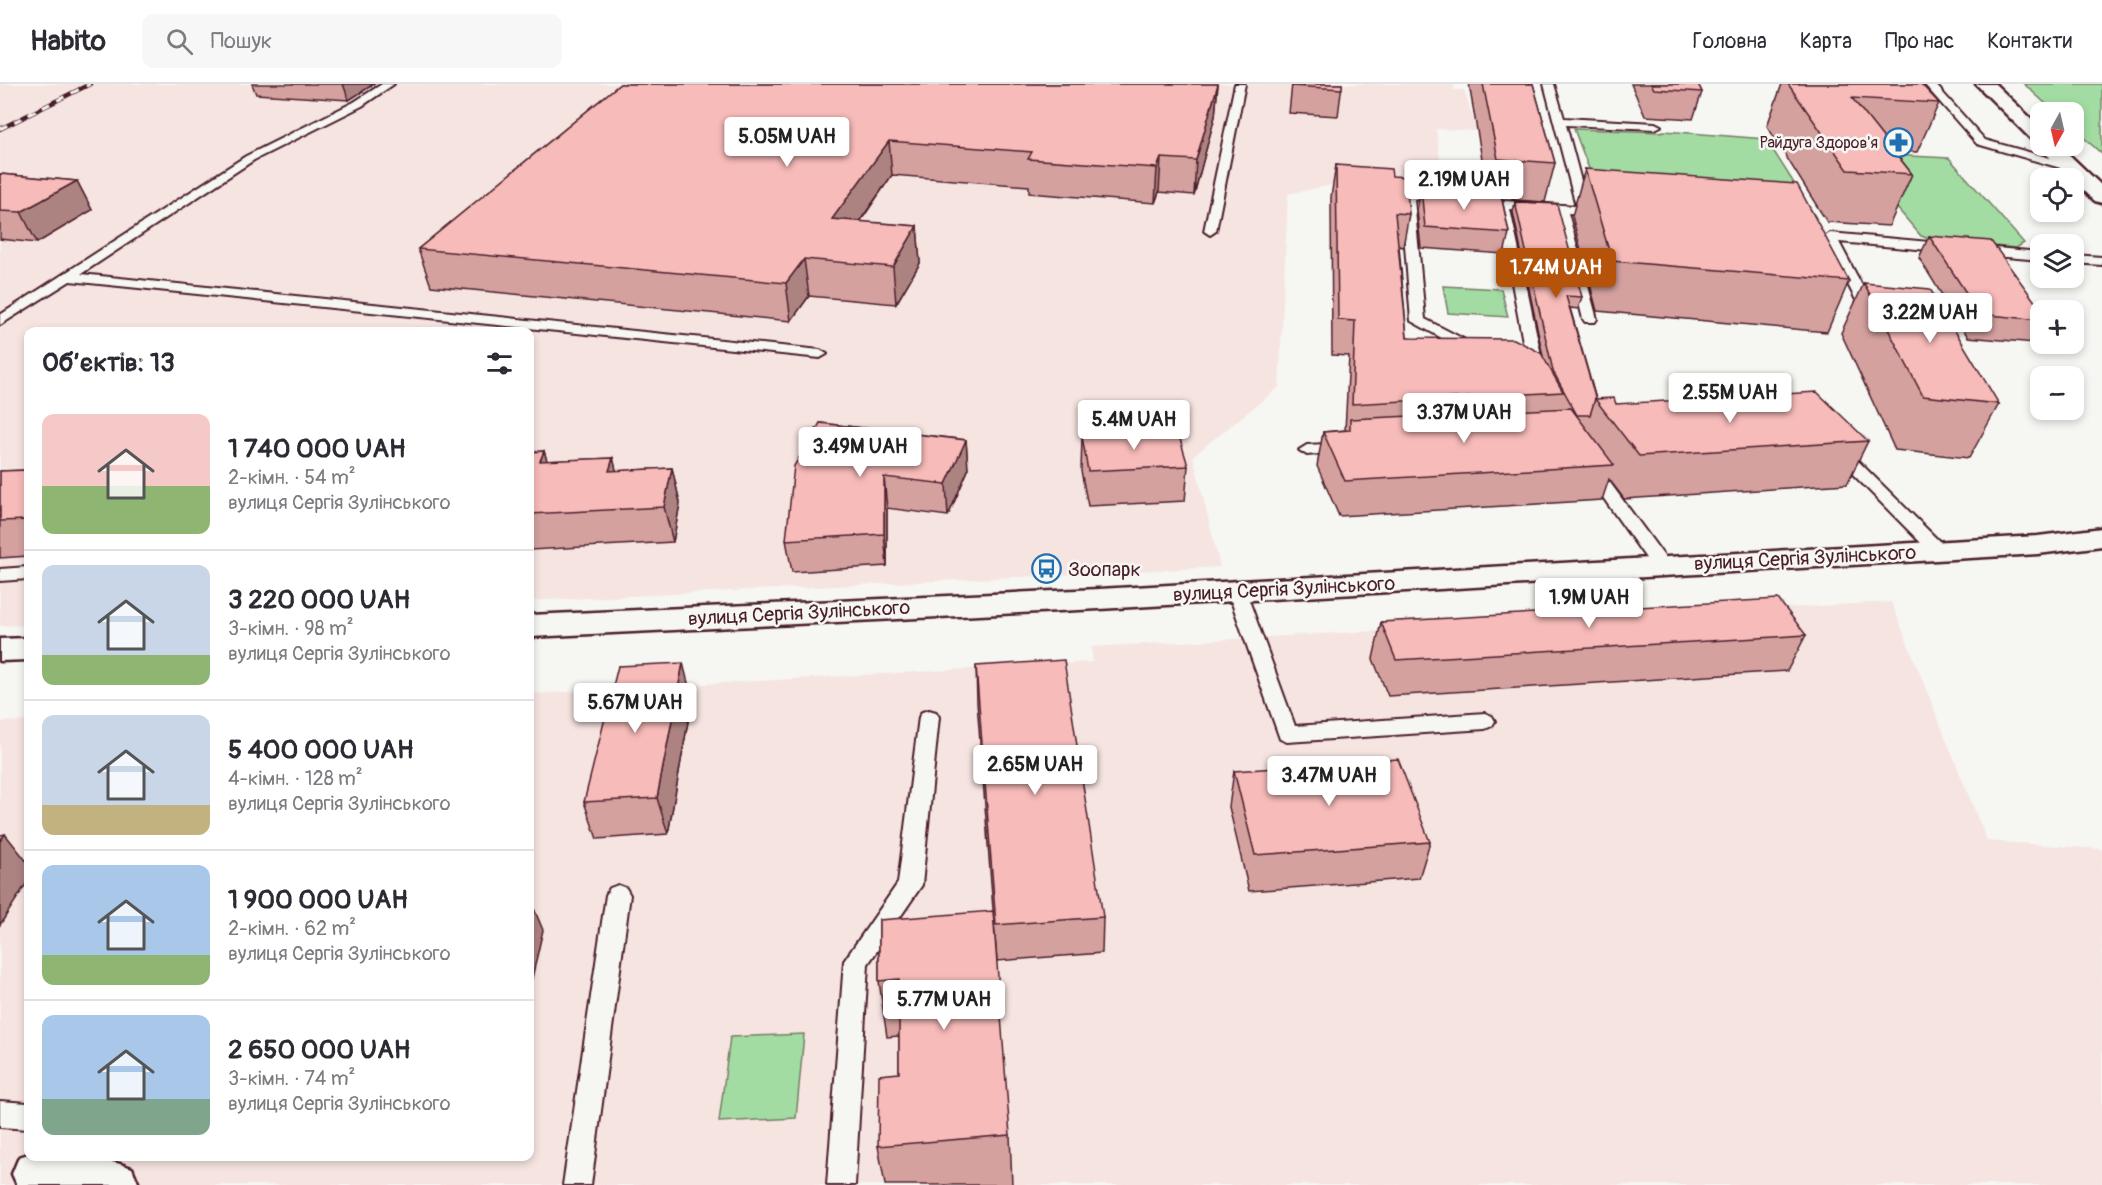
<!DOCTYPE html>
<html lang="uk">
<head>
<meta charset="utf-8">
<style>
  body { margin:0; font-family:Pangolin,sans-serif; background:#f7f7f7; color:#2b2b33; height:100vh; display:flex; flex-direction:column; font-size:22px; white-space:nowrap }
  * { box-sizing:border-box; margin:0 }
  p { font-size:20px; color:#7c7c81 }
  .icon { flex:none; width:33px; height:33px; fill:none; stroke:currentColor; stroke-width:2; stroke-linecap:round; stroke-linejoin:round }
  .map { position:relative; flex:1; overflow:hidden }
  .panel { position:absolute; left:24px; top:243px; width:510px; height:834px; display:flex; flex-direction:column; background:#fff; border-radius:12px; box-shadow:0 3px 9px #0003 }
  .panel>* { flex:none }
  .needle { width:39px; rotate:188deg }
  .controls { position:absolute; left:2030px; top:18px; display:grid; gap:12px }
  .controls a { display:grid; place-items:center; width:54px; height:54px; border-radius:12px; background:#fff; box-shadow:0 3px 9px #0003; font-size:30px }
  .price { position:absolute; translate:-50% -51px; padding:0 14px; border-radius:6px; background:#fff; color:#222; font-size:20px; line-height:39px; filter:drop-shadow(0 2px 3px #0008) }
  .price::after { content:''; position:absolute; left:50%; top:36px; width:18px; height:14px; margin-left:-9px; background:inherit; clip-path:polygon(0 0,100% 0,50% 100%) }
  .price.active { background:#b45309; color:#fff }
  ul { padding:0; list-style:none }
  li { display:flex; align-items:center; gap:18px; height:150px; padding:0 18px }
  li+li { border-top:2px solid #e1e1e2 }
  li span { display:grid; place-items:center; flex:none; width:168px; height:120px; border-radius:12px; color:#555 }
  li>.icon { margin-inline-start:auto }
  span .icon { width:72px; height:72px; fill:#fffc; stroke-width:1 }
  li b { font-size:26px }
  h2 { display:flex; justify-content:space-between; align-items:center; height:72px; padding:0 18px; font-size:26px }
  header { display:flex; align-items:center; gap:36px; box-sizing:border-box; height:84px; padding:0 30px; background:#fff; border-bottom:2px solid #e1e1e2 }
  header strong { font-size:28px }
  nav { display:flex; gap:33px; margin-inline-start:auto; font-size:21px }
  .search { width:420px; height:54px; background:#f7f7f7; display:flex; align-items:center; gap:15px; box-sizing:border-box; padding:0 21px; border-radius:12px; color:#7c7c81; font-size:22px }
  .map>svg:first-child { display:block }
  .built { fill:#f6e4e1 }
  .green { fill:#a2dca2; stroke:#767e66; stroke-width:1.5 }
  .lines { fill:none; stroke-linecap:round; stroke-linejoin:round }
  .lane-casing { stroke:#4a1f2b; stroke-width:4 }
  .street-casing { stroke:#4a1f2b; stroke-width:5 }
  .secondary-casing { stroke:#4a1f2b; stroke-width:5 }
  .primary-casing { stroke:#4a1f2b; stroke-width:5 }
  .lane { fill:#f6f6f2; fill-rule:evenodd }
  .street { fill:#f6f6f2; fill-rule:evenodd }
  .secondary { fill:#f6f6f2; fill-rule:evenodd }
  .primary { fill:#f6f6f2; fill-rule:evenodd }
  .rail-casing { stroke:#4a1f2b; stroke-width:4.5 }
  .rail { stroke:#f6f6f2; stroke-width:3; stroke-dasharray:8; stroke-linecap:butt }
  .wall { fill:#d4a19f; stroke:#4a1f2b; stroke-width:1.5 }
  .shaded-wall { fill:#ad8382; stroke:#4a1f2b; stroke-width:1.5 }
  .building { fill:#f7bbb9; stroke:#4a1f2b; stroke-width:1.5 }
  .labels { text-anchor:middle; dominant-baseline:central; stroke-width:5; stroke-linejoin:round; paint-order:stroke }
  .far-poi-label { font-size:16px; fill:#4a1f2b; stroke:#f6f6f2; text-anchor:end }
  .street-label { font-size:20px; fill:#4a1f2b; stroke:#f6f6f2 }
  .poi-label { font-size:20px; fill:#4a1f2b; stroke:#f6f6f2; text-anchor:start }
</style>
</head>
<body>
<header>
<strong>Habito</strong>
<div class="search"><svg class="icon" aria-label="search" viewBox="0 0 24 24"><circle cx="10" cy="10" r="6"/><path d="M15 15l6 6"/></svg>Пошук</div>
<nav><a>Головна</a><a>Карта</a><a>Про нас</a><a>Контакти</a></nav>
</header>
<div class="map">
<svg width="2102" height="1101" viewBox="0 0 2102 1101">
  <rect width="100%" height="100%" fill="#f6f6f2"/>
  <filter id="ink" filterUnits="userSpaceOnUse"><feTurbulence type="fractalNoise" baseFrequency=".0167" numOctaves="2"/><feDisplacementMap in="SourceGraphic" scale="12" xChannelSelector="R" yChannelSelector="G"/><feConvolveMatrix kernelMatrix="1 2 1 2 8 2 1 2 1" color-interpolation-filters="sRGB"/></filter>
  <g filter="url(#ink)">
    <!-- built -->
    <g class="built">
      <path d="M0,0H1453L1454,6H1464L1477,47L1436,45L1444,108L1342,99L1288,110L1279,303L1193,372L1220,483L530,517V248H28V541L0,542Z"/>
      <path d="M1891,518L1987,757L2102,765V1101H0V999L2,997H0V638L28,637V1072H530V610L1093,578L1091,563Z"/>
    </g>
    <!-- green -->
    <g class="green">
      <path d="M2024,0H2102V70L2073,44V28H2055Z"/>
      <path d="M1574,45L1660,48L1664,47L1766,55L1816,134L1602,119Z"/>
      <path d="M1850,69L1949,74L2024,159L2016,164L1937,157L1921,152Z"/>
      <path d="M1443,202L1501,205L1508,233L1448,229Z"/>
      <path d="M804,950L796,1034L719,1038L730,953Z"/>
    </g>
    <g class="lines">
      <defs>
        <g id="lane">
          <path d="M382,0H394L362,22L254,76L81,190L820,266L827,270L820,274L70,197L0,241V231L246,72L354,18Z"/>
          <path d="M1235,0H1245L1216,147L1210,151L1204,147Z"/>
          <path d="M1544,0H1554L1564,34L1655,39L1661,42L1655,45L1566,41L1588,123L1603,124L1605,127L1599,131L1568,129L1597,235L1595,238H1585L1583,235L1556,128L1510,125L1545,290L1537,295L1529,290L1498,124L1479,123L1473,119L1479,115L1576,122Z"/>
          <path d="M1924,0H1935L1985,56L2075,81L2077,83L2071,87L1977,60Z"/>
          <path d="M1407,107L1447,112L1453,116L1447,120L1414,115L1425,235L1479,263L1481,266L1479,269H1469L1411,237L1401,111Z"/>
          <path d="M1830,149L2040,168V176L1839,158L1878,232L1871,236L1864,232L1824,153Z"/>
          <path d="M2073,171L2102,173V181L2073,179Z"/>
          <path d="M1345,359L1351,361L1353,364L1351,367L1307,371L1299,366L1307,361Z"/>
          <path d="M1836,359L1842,361L1944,462L1947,466L1944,470H1932L1830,367L1828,364L1830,361Z"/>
          <path d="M1591,380L1597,381L1669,479L1671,483L1669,487H1655L1583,385Z"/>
          <path d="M28,483V495L0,497V485Z"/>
          <path d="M1237,502L1244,504L1246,508L1295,642L1485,629L1492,632L1495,637L1492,642L1485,645L1287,658L1280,655L1228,508L1230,504Z"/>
          <path d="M929,626L936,628L939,633L922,801L868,880L855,1101H827L844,877L898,799L919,633L922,628Z"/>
          <path d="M618,801L626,804L630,811L591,1101H563L606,811L610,804Z"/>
          <path d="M0,1017L28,1019V1045L0,1043Z"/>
        </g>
        <path id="street" d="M28,1070V1072C64,1072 99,1071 132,1084L139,1101H17L12,1090L19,1073Z"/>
        <g id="secondary">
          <path d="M2102,444V462L2038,470L1099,525L530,553V531L1099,505L2038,452Z"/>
          <path d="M28,554V576L0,577V555Z"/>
        </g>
        <g id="primary">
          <path d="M1976,0H1995L2040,43V59L2033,57Z"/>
          <path d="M2040,61L2060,62L2102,102V119L2095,117L2042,66Z"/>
        </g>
      </defs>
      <!-- lane casing -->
      <use href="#lane" class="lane-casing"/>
      <!-- street casing -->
      <use href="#street" class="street-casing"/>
      <!-- secondary casing -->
      <use href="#secondary" class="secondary-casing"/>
      <!-- primary casing -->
      <use href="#primary" class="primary-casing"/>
      <!-- lane -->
      <use href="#lane" class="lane"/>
      <!-- street -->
      <use href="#street" class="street"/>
      <!-- secondary -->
      <use href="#secondary" class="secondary"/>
      <!-- primary -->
      <use href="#primary" class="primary"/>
      <defs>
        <path id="rail" d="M0,45L90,0"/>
      </defs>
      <!-- rail casing -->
      <use href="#rail" class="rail-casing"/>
      <!-- rail -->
      <use href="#rail" class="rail"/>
    </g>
    <!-- wall -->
    <g class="wall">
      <path d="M252,0H374L349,16L256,10Z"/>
      <path d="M620,0H1218L1215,32L1194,111L1159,108L1155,119L1029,109V102L892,91L860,138L917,142L920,179L896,220L809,212L791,237L431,202L418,165Z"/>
      <path d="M1292,0H1342L1338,32L1289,29Z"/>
      <path d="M1469,0H1533L1555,79L1545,118L1502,115L1509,149L1504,170L1421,164L1417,126L1421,105L1488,110Z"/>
      <path d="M1631,0H1698L1702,8L1693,35L1645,32Z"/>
      <path d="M1782,0H1921L1939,19L1917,68L1894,67L1912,90L1889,142L1827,138L1767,42Z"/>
      <path d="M1336,81L1392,92L1409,130L1403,163L1399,162L1407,254L1543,272L1513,128L1515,118L1582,213L1578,225L1570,224L1596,315L1616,320L1868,357L1847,400L1624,415L1609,395L1602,416L1339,432L1317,382L1323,348L1345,346L1349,272L1332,271L1331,113Z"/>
      <path d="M1585,85L1849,197L1827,248L1597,227L1572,132Z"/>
      <path d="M0,90L77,97L92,126L37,159L0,155Z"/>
      <path d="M1929,152L2040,226V251L2035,259L1968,253L1919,174Z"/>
      <path d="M1864,199L1999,320L1969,374L1895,366L1841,249Z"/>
      <path d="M820,339L966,356L968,386L948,432L887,424V482L792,488L786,456Z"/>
      <path d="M1082,352L1188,382L1185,417L1088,422L1081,387Z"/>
      <path d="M544,367L547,377L613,374L616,387L672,384L680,419L673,458L530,466V368Z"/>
      <path d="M28,386V472L0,474V387Z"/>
      <path d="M1381,538L1806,551L1787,587L1388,612L1373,575Z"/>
      <path d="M976,582L1103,833L1102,869L997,877L977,619Z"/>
      <path d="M692,615L668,750L597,755L584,718Z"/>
      <path d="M1234,687L1430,758L1419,794L1249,807L1229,723Z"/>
      <path d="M879,836L1010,1051L1012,1101H885L878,1062L899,989V952L887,953L879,897Z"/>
    </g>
    <!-- shaded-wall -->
    <g class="shaded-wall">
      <path d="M343,0H374L349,16Z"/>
      <path d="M1218,0L1215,32L1194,111L1196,76Z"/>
      <path d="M889,57L892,91L836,171L832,135Z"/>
      <path d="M1161,74L1159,108L1155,119L1157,84Z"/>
      <path d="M77,97L92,126L37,159L21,128Z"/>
      <path d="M917,142L920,179L896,220L893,183Z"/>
      <path d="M804,175L809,212L791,237L786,199Z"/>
      <path d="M966,356L968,386L948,432L946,400Z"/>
      <path d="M544,367L555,402L540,377Z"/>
      <path d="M613,374L622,408L609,387Z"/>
      <path d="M672,384L680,419L673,458L664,423Z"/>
      <path d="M884,393L887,424V482L884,450Z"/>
      <path d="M683,579L692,615L668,750L657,714Z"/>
      <path d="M5,750L28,779V797L0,841V757Z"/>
      <path d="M530,815L543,846L530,903Z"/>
    </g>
    <!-- building -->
    <g class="building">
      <path d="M620,0H1218L1196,76L1161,74L1157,84L1028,75L1032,68L889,57L832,135L917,142L893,183L804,175L786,199L418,165Z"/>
      <path d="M1293,0H1342V5L1292,2Z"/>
      <path d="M1483,0H1533L1555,79L1498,75Z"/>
      <path d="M1651,0H1698L1702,8L1654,5Z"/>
      <path d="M1788,0H1921L1939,19L1852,14L1912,90L1848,86Z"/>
      <path d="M1336,81L1391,85L1392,92L1406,93L1409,130L1395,129L1407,254L1514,255L1541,269L1563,308L1352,320L1355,237L1338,236Z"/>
      <path d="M1585,85L1797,100L1849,197L1612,177Z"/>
      <path d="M0,90L77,97L21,128L0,127Z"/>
      <path d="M1421,105L1497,111L1496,106H1500L1509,149L1425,143Z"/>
      <path d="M1515,118L1557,120L1582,213L1566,212L1596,316L1595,315L1590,331H1577L1553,287Z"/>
      <path d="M1929,152L1991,157L2041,226H2040V236L1980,230Z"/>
      <path d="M1864,199L1930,205L1999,320L1923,312Z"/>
      <path d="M1817,308L1868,357L1639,372L1595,315L1614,314L1616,320Z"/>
      <path d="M1571,324L1614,381L1345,397L1323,348L1350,346V335Z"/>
      <path d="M820,339L966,356L946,400L884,393V450L786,456L794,382Z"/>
      <path d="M1178,348L1188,382L1088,387L1082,352Z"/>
      <path d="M544,367L540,377L613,374L609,387L672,384L664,423L530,430V368Z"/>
      <path d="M28,386V436L0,437V387Z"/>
      <path d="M1778,515L1806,551L1396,576L1381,538Z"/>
      <path d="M1064,576L1103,833L996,841L976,582Z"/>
      <path d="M683,579L657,714L584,718L618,582Z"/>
      <path d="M1398,675L1430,758L1255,771L1234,687Z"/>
      <path d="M5,750L0,757V751Z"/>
      <path d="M993,827L1010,1051L878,1062L879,991L899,989V895L879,897V836Z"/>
    </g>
  </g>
  <!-- icons -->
  <defs>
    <symbol id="pharmacy-ring" viewBox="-11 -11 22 22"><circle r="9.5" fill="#f6f6f2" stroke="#1f6fb2" stroke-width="1.5"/><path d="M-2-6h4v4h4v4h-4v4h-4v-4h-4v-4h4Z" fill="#1f6fb2"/></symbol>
    <symbol id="bus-ring" viewBox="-11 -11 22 22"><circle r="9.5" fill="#f6f6f2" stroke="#1f6fb2" stroke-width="1.5"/><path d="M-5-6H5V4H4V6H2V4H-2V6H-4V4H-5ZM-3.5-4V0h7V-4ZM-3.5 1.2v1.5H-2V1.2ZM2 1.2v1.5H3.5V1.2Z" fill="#1f6fb2"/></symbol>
  </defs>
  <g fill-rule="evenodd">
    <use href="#pharmacy-ring" x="1882" y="42" width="33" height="33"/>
    <use href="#bus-ring" x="1030" y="468" width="33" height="33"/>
  </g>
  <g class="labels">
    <!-- far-poi labels -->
    <g class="far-poi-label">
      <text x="1878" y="59">Райдуга Здоров'я</text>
    </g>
    <!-- street labels -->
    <g class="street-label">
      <text transform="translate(1805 474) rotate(-3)">вулиця Сергія Зулінського</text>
      <text transform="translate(1284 505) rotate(-3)">вулиця Сергія Зулінського</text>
      <text transform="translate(799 529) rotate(-3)">вулиця Сергія Зулінського</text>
    </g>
    <!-- poi labels -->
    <g class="poi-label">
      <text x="1068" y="485">Зоопарк</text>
    </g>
  </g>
</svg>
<div class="controls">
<a><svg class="needle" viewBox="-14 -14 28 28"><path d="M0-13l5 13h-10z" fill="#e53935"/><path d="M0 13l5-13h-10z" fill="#7c7c81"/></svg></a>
<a><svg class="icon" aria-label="locate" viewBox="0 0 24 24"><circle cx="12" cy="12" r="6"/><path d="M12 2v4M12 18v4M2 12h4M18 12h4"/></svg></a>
<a><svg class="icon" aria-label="layers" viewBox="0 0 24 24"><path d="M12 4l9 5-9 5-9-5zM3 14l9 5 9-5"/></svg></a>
<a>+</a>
<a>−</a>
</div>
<b class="price" style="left:787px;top:84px">5.05M UAH</b>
<b class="price" style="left:1464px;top:127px">2.19M UAH</b>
<b class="price active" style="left:1556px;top:215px">1.74M UAH</b>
<b class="price" style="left:1930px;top:260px">3.22M UAH</b>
<b class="price" style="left:1730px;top:340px">2.55M UAH</b>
<b class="price" style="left:1464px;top:360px">3.37M UAH</b>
<b class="price" style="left:1134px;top:367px">5.4M UAH</b>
<b class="price" style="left:860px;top:394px">3.49M UAH</b>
<b class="price" style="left:1589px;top:545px">1.9M UAH</b>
<b class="price" style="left:635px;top:650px">5.67M UAH</b>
<b class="price" style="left:1035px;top:712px">2.65M UAH</b>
<b class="price" style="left:1329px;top:723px">3.47M UAH</b>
<b class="price" style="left:944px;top:947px">5.77M UAH</b>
<section class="panel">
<h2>Об’єктів: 13<svg class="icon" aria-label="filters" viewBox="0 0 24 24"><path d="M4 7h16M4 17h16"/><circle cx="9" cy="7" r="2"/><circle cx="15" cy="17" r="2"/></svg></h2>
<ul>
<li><span style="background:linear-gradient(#f6c9c9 60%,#8fb573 0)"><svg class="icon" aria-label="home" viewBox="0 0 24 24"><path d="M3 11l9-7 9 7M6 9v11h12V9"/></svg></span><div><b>1 740 000 UAH</b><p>2-кімн. · 54 m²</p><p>вулиця Сергія Зулінського</p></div></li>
<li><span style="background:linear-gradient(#c9d6e8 75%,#8fb573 0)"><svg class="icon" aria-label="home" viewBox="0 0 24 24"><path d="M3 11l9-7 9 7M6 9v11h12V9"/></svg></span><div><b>3 220 000 UAH</b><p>3-кімн. · 98 m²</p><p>вулиця Сергія Зулінського</p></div></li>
<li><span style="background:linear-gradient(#c9d6e8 75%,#c2b280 0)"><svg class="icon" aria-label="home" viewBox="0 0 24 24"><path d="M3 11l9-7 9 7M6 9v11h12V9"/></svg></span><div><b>5 400 000 UAH</b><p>4-кімн. · 128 m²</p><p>вулиця Сергія Зулінського</p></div></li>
<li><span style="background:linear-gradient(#a9c7e8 75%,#8fb573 0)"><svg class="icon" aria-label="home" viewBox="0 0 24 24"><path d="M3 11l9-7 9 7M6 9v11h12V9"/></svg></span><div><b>1 900 000 UAH</b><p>2-кімн. · 62 m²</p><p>вулиця Сергія Зулінського</p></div></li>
<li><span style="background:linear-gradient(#a9c7e8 70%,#7fa58c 0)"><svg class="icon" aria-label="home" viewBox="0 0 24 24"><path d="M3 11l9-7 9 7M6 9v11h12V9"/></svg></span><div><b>2 650 000 UAH</b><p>3-кімн. · 74 m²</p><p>вулиця Сергія Зулінського</p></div></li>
</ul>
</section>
</div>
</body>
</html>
